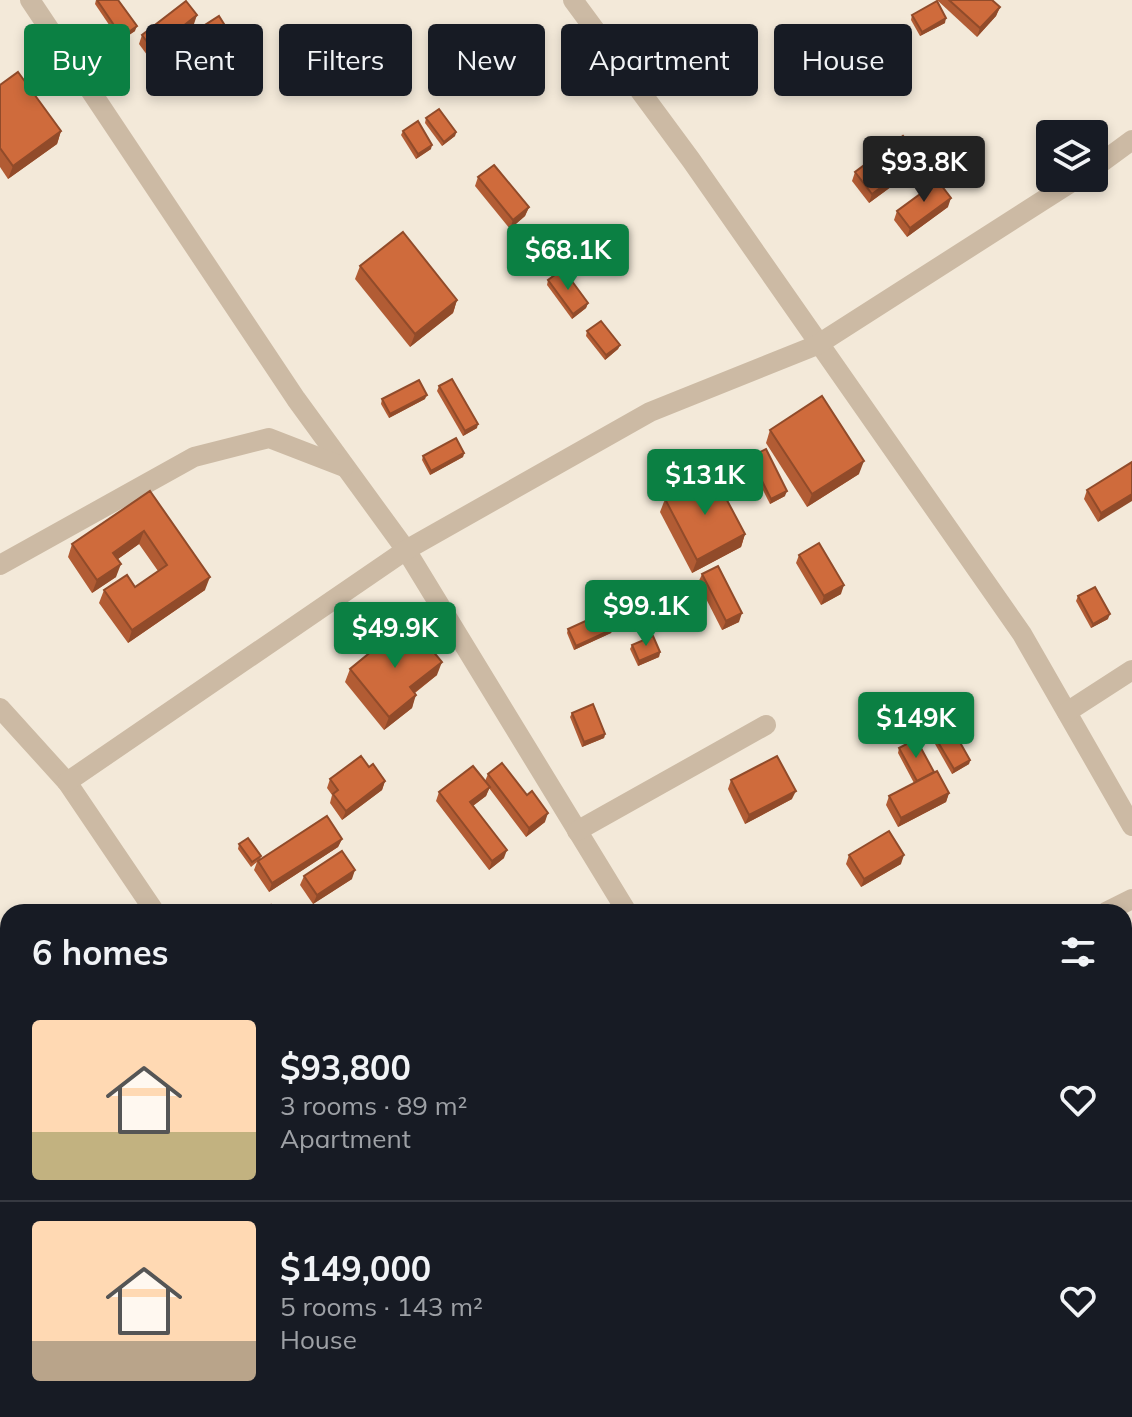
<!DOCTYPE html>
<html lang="en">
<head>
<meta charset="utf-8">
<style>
  body { margin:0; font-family:Mulish,sans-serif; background:#242831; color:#f1f3f6; height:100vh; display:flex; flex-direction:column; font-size:30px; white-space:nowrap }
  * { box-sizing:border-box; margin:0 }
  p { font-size:26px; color:#9ea1a6 }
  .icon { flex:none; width:44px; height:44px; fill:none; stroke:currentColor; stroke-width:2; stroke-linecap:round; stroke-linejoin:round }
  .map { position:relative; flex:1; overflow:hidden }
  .side { position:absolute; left:0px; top:904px; width:1132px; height:514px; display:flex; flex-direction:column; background:#171b24; border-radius:24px 24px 0 0; box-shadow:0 4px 12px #0003 }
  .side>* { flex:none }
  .guide { position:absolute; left:24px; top:24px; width:1084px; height:72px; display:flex; gap:16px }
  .controls { position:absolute; left:1036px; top:120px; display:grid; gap:16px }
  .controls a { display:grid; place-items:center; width:72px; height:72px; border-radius:8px; background:#171b24; box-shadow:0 4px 12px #0003; font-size:40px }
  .price { position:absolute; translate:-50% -68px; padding:0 18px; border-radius:8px; background:#0b8043; color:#fff; font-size:26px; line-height:52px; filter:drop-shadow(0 2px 4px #0008) }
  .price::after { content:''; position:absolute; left:50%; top:48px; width:24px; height:18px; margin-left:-12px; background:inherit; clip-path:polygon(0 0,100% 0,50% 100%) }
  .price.on { background:#222; color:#fff }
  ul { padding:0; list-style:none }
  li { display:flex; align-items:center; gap:24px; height:200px; padding:0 32px }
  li+li { border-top:2px solid #363941 }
  li span { display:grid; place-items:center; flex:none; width:224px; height:160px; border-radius:8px; color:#555 }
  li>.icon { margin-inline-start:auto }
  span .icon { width:96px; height:96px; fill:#fffc; stroke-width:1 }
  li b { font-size:34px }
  h2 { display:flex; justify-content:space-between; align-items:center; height:96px; padding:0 32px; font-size:34px }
  .chip { padding:0 28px; border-radius:8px; background:#171b24; box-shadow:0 4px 12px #0003; font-size:28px; line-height:72px }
  .chip.on { background:#0b8043; color:#fff }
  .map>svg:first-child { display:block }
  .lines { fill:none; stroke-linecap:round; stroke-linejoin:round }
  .path { stroke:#b8a48e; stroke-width:5; stroke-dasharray:4 4; stroke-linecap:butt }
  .minor { stroke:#ccbaa4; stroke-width:20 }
  .wall { fill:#b25c34 }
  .shaded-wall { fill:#914b2a }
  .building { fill:#cf6b3c; stroke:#914b2a; stroke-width:2 }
</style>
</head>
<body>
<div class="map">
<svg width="1132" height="1417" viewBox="0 0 1132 1417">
  <rect width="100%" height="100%" fill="#f3e9d9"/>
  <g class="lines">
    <!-- path -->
    <path class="path" d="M964,1410L969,1417"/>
    <!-- minor -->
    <g class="minor">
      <path d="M30,0L296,399L406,550L627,912"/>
      <path d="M573,0L691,160L1022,634L1132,826"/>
      <path d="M1094,168L1132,140"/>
      <path d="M0,565L194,457L269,438L344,467"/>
      <path d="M0,708L67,782L155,912"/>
      <path d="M1067,712L1132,670"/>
      <path d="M67,782L406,550L650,412L817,345L1078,178"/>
      <path d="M577,831L766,725"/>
      <path d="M1106,912L1132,899"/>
      <path d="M0,1088L8,1099"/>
      <path d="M232,1410L237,1417"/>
    </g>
  </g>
  <!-- wall -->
  <g class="wall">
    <path d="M96,0L135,31L120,41L95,4Z"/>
    <path d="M937,0H992L1000,7L996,16L977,37Z"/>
    <path d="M912,15L945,23L920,36L911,20Z"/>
    <path d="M194,24L150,59L139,44L142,35Z"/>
    <path d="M229,32L226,41L179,71L169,55L172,46Z"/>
    <path d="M0,85L61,131L57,144L8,179L0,167Z"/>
    <path d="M426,118L456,132L455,136L442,146L425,123Z"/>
    <path d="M403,131L431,149L416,159L401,135Z"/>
    <path d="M918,167L869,203L852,181L855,172Z"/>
    <path d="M478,177L529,207L525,216L510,229L475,186Z"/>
    <path d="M948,207L907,237L894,220L897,211Z"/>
    <path d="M360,266L457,300L453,313L410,347L355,279Z"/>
    <path d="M548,280L588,303L586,308L572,319L547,285Z"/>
    <path d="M587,331L620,345L618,349L605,360L586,336Z"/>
    <path d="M439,386L477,428L463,436L437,391Z"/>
    <path d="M382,399H425L389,418L381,404Z"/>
    <path d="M770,430L859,474L807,507L766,443Z"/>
    <path d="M464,453L463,457L430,475L422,460L423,456Z"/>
    <path d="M750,457L785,496L770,504L748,461Z"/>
    <path d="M1132,462L1098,522L1084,499L1087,490Z"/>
    <path d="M150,491L205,590L128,643L99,603L104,590L135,587L158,571L139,544L118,559L116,577L92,593L68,557L72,544Z"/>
    <path d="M665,499L745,534L741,547L692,573L660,512Z"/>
    <path d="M799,555L841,594L821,605L796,563Z"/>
    <path d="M702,574L739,622L722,630L698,583Z"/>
    <path d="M1078,596L1108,619L1091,628L1076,601Z"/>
    <path d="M568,629H613L611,633L574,650L567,633Z"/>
    <path d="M632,645L660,652L659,657L638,666L630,649Z"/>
    <path d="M350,669L437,675L415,693L412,708L384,730L345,682Z"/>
    <path d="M572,713L605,734L604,738L582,747L570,717Z"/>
    <path d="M932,732L970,760L969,764L952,774L931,737Z"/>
    <path d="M899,748L934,772L949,793L946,802L898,827L886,805L889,796L914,783L898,753Z"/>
    <path d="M369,767L385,781L382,790L342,820L330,803L332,795L327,788L330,779Z"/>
    <path d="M488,774L545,822L526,837L489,788L486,796L473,806L504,858L489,870L436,801L439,792L485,781Z"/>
    <path d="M731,780L792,799L745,824L728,789Z"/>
    <path d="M342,839L338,847L269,892L254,870L257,862L251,867L238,849L239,844L261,856L260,860Z"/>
    <path d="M849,855L901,864L861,887L846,864Z"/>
    <path d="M304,876L352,879L313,904L300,885Z"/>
    <path d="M8,1296V1312L1,1304L3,1299Z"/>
    <path d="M102,1410H120L110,1417H106Z"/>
  </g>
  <!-- shaded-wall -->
  <g class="shaded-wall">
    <path d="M1000,7L996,16L977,37L980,28Z"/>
    <path d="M197,15L194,24L150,59L153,50Z"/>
    <path d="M946,18L945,23L920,36L922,32Z"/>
    <path d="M137,26L135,31L120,41L122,37Z"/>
    <path d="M229,32L226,41L179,71L182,62Z"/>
    <path d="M61,131L57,144L8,179L13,166Z"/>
    <path d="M456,132L455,136L442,146L444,142Z"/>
    <path d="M432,145L431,149L416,159L418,154Z"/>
    <path d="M921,158L918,167L869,203L872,194Z"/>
    <path d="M951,198L948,207L907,237L910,228Z"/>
    <path d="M529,207L525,216L510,229L513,220Z"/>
    <path d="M457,300L453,313L410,347L415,334Z"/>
    <path d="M588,303L586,308L572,319L573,314Z"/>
    <path d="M620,345L618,349L605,360L606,355Z"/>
    <path d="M427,395L425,399L389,418L390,414Z"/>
    <path d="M478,424L477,428L463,436L465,431Z"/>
    <path d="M464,453L463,457L430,475L431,471Z"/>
    <path d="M864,461L859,474L807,507L812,494Z"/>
    <path d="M787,491L785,496L770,504L771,499Z"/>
    <path d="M1132,494V501L1098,522L1101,513Z"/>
    <path d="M144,531L139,544L108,566L113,553Z"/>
    <path d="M745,534L741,547L692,573L697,560Z"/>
    <path d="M121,564L116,577L92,593L97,580Z"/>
    <path d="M210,577L205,590L128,643L132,630Z"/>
    <path d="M844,585L841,594L821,605L824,596Z"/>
    <path d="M742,613L739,622L722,630L726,621Z"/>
    <path d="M1110,614L1108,619L1091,628L1093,624Z"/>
    <path d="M613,629L611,633L574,650L576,646Z"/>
    <path d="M660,652L659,657L638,666L639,661Z"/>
    <path d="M442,662L437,675L405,700L410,687Z"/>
    <path d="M416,695L412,708L384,730L389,717Z"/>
    <path d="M605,734L604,738L582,747L584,742Z"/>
    <path d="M970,760L969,764L952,774L954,769Z"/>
    <path d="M385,781L382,790L342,820L346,811Z"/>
    <path d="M490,787L486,796L467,810L470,802Z"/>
    <path d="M796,791L792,799L745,824L749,815Z"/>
    <path d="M949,793L946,802L898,827L901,818Z"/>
    <path d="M548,813L545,822L526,837L529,828Z"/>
    <path d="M342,839L338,847L269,892L272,883Z"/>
    <path d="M507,850L504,858L489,870L492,861Z"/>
    <path d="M904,855L901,864L861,887L864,879Z"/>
    <path d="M355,870L352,879L313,904L317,895Z"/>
    <path d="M110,1410H120L108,1417Z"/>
    <path d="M396,1410L394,1414L389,1417H384Z"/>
  </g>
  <!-- building -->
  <g class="building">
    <path d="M97,0H118L137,26L122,37Z"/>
    <path d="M949,0H992L1000,7L980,28Z"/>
    <path d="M186,1L197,15L153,50L142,35Z"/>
    <path d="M937,1L946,18L922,32L912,15Z"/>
    <path d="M219,16L229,32L182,62L172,46Z"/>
    <path d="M18,72L61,131L13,166L0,148V85Z"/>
    <path d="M439,109L456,132L444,142L426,118Z"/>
    <path d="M418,121L432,145L418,154L403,131Z"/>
    <path d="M903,136L921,158L872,194L855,172Z"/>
    <path d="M494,165L529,207L513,220L478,177Z"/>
    <path d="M938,181L951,198L910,228L897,211Z"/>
    <path d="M403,232L457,300L415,334L360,266Z"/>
    <path d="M563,269L588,303L573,314L548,280Z"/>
    <path d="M601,321L620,345L606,355L587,331Z"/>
    <path d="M452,379L478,424L465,431L439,386Z"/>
    <path d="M419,380L427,395L390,414L382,399Z"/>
    <path d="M822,396L864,461L812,494L770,430Z"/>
    <path d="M456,438L464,453L431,471L423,456Z"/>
    <path d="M766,449L787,491L771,499L750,457Z"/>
    <path d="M1132,462V494L1101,513L1087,490Z"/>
    <path d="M713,474L745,534L697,560L665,499Z"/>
    <path d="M150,491L210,577L132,630L104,590L127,575L135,587L167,565L144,531L113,553L121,564L97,580L72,544Z"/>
    <path d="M819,543L844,585L824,596L799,555Z"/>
    <path d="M718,566L742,613L726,621L702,574Z"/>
    <path d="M1095,587L1110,614L1093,624L1078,596Z"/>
    <path d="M605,612L613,629L576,646L568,629Z"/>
    <path d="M400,628L414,645L422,638L442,662L410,687L416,695L389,717L350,669Z"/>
    <path d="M653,636L660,652L639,661L632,645Z"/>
    <path d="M593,704L605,734L584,742L572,713Z"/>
    <path d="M949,723L970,760L954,769L932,732Z"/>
    <path d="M916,739L934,772L917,781L899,748Z"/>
    <path d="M361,756L369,767L373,764L385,781L346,811L333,794L338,790L330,779Z"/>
    <path d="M777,756L796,791L749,815L731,780Z"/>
    <path d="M502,763L527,795L532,791L548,813L529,828L488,774Z"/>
    <path d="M473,766L490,787L470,802L507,850L492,861L439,792Z"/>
    <path d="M937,771L949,793L901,818L889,796Z"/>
    <path d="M327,816L342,839L272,883L258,861Z"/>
    <path d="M889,831L904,855L864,879L849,855Z"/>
    <path d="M248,838L261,856L252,862L239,844Z"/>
    <path d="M342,851L355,870L317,895L304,876Z"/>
    <path d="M271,905L276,912H261Z"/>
    <path d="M257,906L261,912H249Z"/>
    <path d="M8,1296V1306L3,1299Z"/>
    <path d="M365,1410H394L384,1417H369Z"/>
  </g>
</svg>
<div class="controls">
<a><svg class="icon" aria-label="layers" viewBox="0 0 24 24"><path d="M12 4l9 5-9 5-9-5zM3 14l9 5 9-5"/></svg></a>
</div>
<b class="price on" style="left:924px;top:204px">$93.8K</b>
<b class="price" style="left:568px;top:292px">$68.1K</b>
<b class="price" style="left:705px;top:517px">$131K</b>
<b class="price" style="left:646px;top:648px">$99.1K</b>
<b class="price" style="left:395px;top:670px">$49.9K</b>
<b class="price" style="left:916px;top:760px">$149K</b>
<div class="guide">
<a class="chip on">Buy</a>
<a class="chip">Rent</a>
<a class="chip">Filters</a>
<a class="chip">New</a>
<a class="chip">Apartment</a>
<a class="chip">House</a>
</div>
<section class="side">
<h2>6 homes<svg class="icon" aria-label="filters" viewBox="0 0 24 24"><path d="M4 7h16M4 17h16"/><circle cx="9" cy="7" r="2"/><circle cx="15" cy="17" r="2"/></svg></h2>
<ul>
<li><span style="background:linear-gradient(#ffd9b3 70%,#c2b280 0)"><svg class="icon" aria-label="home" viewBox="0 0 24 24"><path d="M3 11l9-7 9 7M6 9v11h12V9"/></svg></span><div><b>$93,800</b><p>3 rooms · 89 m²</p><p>Apartment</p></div><svg class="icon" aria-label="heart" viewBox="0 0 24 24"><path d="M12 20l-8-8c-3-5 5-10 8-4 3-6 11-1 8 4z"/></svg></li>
<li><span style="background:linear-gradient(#ffd9b3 75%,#b9a48a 0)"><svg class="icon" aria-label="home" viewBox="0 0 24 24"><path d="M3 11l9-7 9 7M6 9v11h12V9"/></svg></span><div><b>$149,000</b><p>5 rooms · 143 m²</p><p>House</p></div><svg class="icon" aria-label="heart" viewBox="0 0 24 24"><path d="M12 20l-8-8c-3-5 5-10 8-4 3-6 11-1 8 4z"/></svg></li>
</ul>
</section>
</div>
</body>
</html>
